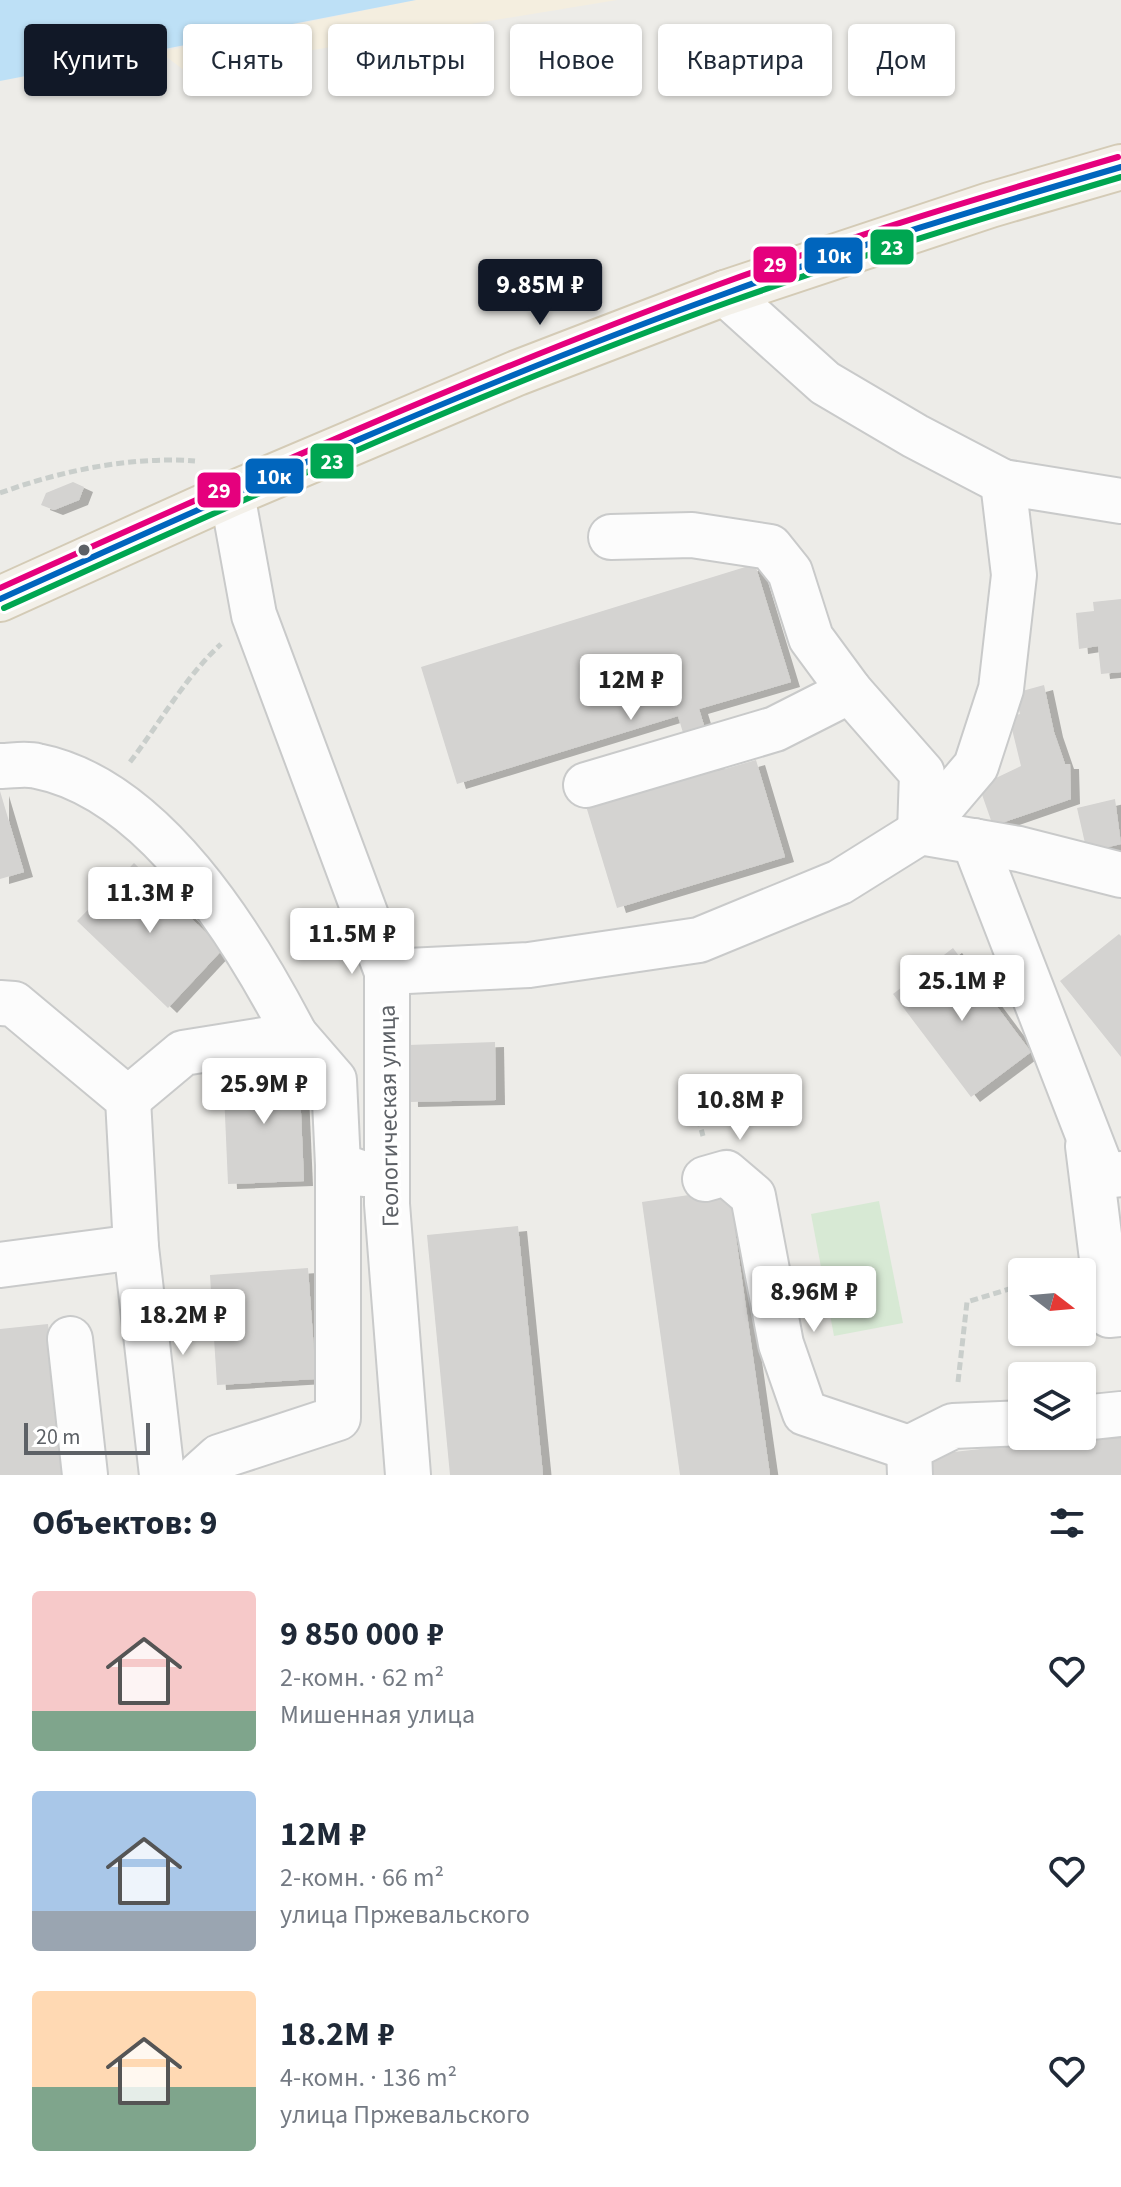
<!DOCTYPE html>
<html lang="ru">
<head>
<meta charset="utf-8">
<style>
  body { margin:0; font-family:"Source Sans 3",sans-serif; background:#f2f2f3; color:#1f2937; height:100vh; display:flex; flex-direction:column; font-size:30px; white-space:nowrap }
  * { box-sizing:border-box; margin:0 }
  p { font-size:26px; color:#747a83 }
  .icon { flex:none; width:44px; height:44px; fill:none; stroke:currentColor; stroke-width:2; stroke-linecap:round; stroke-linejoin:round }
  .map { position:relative; height:1475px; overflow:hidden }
  .sheet { display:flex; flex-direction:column; background:#fff; flex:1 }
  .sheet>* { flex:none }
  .guide { position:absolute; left:24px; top:24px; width:1074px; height:72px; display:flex; gap:16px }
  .needle { width:52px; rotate:106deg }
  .buttons { position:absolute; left:1008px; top:1258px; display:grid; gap:16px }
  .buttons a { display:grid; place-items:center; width:88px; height:88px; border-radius:8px; background:#fff; box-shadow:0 2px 6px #0004; font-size:40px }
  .scale { position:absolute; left:24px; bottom:20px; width:126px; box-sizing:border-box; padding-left:8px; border:4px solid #5d6166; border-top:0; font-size:22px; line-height:28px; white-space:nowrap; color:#5d6166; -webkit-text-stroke:6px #fff; paint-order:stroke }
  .price { position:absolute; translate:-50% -68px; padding:0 18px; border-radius:8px; background:#fff; color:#222; font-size:26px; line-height:52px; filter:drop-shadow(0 2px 4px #0008) }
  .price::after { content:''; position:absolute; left:50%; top:48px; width:24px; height:18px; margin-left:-12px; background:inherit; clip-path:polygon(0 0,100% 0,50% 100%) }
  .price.on { background:#111827; color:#fff }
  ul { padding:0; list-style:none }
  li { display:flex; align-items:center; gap:24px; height:200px; padding:0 32px }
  li span { display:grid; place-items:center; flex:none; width:224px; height:160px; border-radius:8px; color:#555 }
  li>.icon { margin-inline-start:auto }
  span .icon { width:96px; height:96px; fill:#fffc; stroke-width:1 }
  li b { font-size:34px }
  h2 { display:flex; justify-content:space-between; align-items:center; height:96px; padding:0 32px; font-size:34px }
  .pill { padding:0 28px; border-radius:8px; background:#fff; box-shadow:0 2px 6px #0004; font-size:28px; line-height:72px }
  .pill.on { background:#111827; color:#fff }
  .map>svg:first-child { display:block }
  .green { fill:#d7e9d4 }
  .sand { fill:#f4eedf }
  .water { fill:#bde0f6 }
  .building { fill:#d4d3d1; filter:url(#shadow) }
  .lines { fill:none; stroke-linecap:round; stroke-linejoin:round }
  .minor-casing { stroke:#c9caca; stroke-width:48 }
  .major-casing { stroke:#d4cbb6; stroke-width:48 }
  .path { stroke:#c9cecb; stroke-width:5; stroke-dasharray:8 4; stroke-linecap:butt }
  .minor { stroke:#fcfcfc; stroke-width:44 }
  .major { stroke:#f3f0e9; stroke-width:44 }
  .bus-1-casing { stroke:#fff; stroke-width:12 }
  .bus-2-casing { stroke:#fff; stroke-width:12 }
  .bus-3-casing { stroke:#fff; stroke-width:12 }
  .bus-1 { stroke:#0065bd; stroke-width:6 }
  .bus-2 { stroke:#00a651; stroke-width:6 }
  .bus-3 { stroke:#e5007d; stroke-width:6 }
  .bus-dot { fill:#5d6166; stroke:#fff; stroke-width:3 }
  .labels { text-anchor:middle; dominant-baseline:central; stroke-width:7; stroke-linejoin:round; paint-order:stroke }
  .street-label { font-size:24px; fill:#5d6166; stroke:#fff }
  .line-badge { stroke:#fff; stroke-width:3 }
  .badge-label { font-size:22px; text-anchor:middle; font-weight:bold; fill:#fff }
</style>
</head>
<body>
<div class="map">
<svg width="1121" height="1475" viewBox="0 0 1121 1475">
  <defs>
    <filter id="shadow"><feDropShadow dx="9" dy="5" stdDeviation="0" flood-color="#0004"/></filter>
  </defs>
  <rect width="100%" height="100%" fill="#edece8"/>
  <!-- green -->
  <path class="green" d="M879,1201L903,1323L834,1336L811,1214Z"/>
  <!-- sand -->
  <path class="sand" d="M416,0H617L185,71L160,52Z"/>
  <!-- water -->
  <path class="water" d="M0,0H416L0,81Z"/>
  <!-- building -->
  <g class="building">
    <path d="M73,482L84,487L79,500L54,510L41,505L46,493Z"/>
    <path d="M755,564L791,682L699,709L718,771L756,760L785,857L617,908L586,806L695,773L678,716L457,784L421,667Z"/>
    <path d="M1121,599V672L1101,674L1098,646L1079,649L1076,613L1094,611L1093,602Z"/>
    <path d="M1044,685L1054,732L1065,764H1070L1071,799L993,826L979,786L1021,766L1009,717L1020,714L1015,693Z"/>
    <path d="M0,791L24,872L0,879Z"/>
    <path d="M1115,799L1121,844L1087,852L1077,808Z"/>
    <path d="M134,863L223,949L168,1008L77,921Z"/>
    <path d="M1119,934L1121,936V1057L1060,981Z"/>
    <path d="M953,948L1031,1052L971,1097L893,994Z"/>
    <path d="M495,1042L496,1100L409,1102L408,1045Z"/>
    <path d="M299,1067L304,1181L228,1184L223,1070Z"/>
    <path d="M729,1189L770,1475H680L642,1202Z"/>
    <path d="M518,1226L543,1475H450L427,1235Z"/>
    <path d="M308,1268L316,1379L217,1385L210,1275Z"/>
    <path d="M48,1324L63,1475H0V1329Z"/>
    <path d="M1121,1433V1475H929L927,1455Z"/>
  </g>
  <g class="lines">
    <defs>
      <g id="minor">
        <path d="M725,293L825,383L915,436L1003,482"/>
        <path d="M232,494L254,615L387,972V1204L408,1475"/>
        <path d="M611,537L692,535L770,547L790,572L811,638L850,691L922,773L920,832"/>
        <path d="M0,766C12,766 25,763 37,766C154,789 244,937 295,1035"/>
        <path d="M586,785L775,729L850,691"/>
        <path d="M920,832L976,766L1001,689L1014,575L1003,482L1121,501"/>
        <path d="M974,841L1104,1176L1121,1174"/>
        <path d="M387,972L529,965L699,940L840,882L920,832L1019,849L1121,875"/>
        <path d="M0,1003L14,1004L128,1099L136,1247L162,1475"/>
        <path d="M128,1099L183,1053L295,1035L334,1080L338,1165L364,1174"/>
        <path d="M1088,1146L1109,1315L1121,1314"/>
        <path d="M705,1179L726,1173L753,1196L781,1344L805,1413L909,1448"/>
        <path d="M0,1265L136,1247"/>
        <path d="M70,1339L85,1475"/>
        <path d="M1082,1418L1121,1414"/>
        <path d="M199,1475L219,1457L338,1418V1165"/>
        <path d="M910,1475L909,1448L953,1426L1022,1423"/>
      </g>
      <path id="major" d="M0,599L232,494L517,373L725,293L990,205L1121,167"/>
    </defs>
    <!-- minor casing -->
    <use href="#minor" class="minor-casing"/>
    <!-- major casing -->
    <use href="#major" class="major-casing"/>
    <!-- path -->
    <g class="path">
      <path d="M0,493C60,471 131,456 195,461"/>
      <path d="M130,762C160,723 185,677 221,644"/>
      <path d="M692,1095L703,1136"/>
      <path d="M958,1382L967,1302L1022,1285"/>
    </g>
    <!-- minor -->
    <use href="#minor" class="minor"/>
    <!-- major -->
    <use href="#major" class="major"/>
    <defs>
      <path id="bus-1" d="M0,599C238,491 478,383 724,294C854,246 988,206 1121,167"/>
      <path id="bus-2" d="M4,608C243,500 482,390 729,302C858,256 989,216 1121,177"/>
      <path id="bus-3" d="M0,588C237,481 475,374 720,284C851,236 985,196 1118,157"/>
    </defs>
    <!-- bus-1 casing -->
    <use href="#bus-1" class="bus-1-casing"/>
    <!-- bus-2 casing -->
    <use href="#bus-2" class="bus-2-casing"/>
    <!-- bus-3 casing -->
    <use href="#bus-3" class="bus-3-casing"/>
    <!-- bus-1 -->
    <use href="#bus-1" class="bus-1"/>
    <!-- bus-2 -->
    <use href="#bus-2" class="bus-2"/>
    <!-- bus-3 -->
    <use href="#bus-3" class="bus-3"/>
  </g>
  <!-- markers -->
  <circle class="bus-dot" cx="84" cy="550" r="7"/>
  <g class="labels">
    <!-- street labels -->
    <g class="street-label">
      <text transform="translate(389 1116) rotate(-91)">Геологическая улица</text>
    </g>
  </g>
  <g class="line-badge">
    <rect x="869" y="228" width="46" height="38" rx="8" fill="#00a651"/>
    <rect x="803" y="236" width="61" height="39" rx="8" fill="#0065bd"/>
    <rect x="752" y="245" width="46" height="39" rx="8" fill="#e5007d"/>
    <rect x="309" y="442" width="46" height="38" rx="8" fill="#00a651"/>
    <rect x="244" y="457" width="61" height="38" rx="8" fill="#0065bd"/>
    <rect x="196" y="471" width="46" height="38" rx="8" fill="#e5007d"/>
  </g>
  <g class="badge-label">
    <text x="892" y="255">23</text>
    <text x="834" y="263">10к</text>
    <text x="775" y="272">29</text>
    <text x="332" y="469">23</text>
    <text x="274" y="484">10к</text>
    <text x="219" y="498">29</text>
  </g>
</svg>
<div class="buttons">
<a><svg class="needle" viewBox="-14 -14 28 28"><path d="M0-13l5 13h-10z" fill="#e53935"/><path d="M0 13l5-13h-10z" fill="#747a83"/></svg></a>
<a><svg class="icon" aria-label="layers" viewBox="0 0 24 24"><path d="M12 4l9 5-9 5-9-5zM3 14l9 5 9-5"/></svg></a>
</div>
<div class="scale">20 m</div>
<b class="price on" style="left:540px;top:327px">9.85M ₽</b>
<b class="price" style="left:631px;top:722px">12M ₽</b>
<b class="price" style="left:150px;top:935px">11.3M ₽</b>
<b class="price" style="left:352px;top:976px">11.5M ₽</b>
<b class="price" style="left:962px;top:1023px">25.1M ₽</b>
<b class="price" style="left:264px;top:1126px">25.9M ₽</b>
<b class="price" style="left:740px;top:1142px">10.8M ₽</b>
<b class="price" style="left:814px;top:1334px">8.96M ₽</b>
<b class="price" style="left:183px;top:1357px">18.2M ₽</b>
<div class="guide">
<a class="pill on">Купить</a>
<a class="pill">Снять</a>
<a class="pill">Фильтры</a>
<a class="pill">Новое</a>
<a class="pill">Квартира</a>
<a class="pill">Дом</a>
</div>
</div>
<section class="sheet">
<h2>Объектов: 9<svg class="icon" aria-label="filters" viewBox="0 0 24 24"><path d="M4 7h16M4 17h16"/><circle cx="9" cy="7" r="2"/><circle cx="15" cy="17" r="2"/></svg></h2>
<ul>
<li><span style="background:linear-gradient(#f6c9c9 75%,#7fa58c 0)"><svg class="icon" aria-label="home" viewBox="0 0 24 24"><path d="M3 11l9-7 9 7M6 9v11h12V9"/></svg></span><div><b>9 850 000 ₽</b><p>2-комн. · 62 m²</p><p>Мишенная улица</p></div><svg class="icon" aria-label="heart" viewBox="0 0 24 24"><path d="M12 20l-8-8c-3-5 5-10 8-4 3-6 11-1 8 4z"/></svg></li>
<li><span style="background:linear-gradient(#a9c7e8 75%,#9aa5b1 0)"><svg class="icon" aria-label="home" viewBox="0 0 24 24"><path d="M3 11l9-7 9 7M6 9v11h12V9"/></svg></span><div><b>12M ₽</b><p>2-комн. · 66 m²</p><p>улица Пржевальского</p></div><svg class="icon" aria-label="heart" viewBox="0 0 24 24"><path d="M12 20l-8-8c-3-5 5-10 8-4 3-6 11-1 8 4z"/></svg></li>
<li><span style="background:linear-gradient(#ffd9b3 60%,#7fa58c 0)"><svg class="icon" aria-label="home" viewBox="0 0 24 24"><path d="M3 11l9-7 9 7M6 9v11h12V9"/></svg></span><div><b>18.2M ₽</b><p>4-комн. · 136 m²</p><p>улица Пржевальского</p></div><svg class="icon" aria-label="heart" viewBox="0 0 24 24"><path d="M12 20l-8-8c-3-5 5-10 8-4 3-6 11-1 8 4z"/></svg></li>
</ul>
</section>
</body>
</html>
